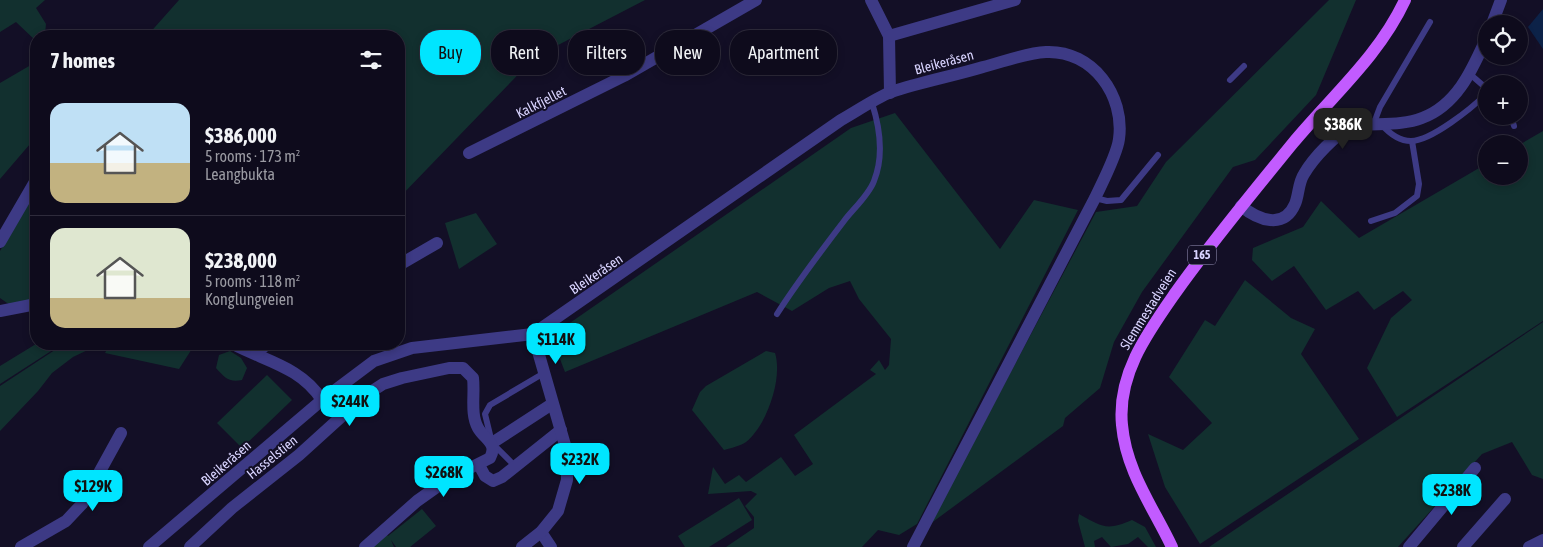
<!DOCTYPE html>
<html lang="en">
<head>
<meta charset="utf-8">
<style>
  body { margin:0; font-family:"Asap Condensed",sans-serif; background:#1c1929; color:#f1f3f6; height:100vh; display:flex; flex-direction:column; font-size:19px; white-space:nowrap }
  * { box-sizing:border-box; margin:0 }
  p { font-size:16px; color:#9b9ba3 }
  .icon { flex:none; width:28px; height:28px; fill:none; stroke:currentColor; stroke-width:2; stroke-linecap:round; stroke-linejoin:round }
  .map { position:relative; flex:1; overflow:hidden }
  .details { position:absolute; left:30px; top:30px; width:375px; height:320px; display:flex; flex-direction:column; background:#0e0b1c; border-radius:20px; box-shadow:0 2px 8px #0003,0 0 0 1px #2e2b3b }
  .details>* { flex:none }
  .guide { position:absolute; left:420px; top:30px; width:475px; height:45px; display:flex; gap:10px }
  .fabs { position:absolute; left:1478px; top:15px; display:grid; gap:10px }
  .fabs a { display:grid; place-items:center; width:50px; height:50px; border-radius:50%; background:#0e0b1c; box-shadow:0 2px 8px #0003,0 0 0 1px #2e2b3b; font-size:25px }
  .price { position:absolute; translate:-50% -42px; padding:0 11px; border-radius:10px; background:#00e5ff; color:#111; font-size:16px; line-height:32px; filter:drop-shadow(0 1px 2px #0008) }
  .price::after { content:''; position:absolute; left:50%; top:30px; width:15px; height:11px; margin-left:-8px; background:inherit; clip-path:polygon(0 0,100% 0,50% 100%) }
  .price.current { background:#222; color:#fff }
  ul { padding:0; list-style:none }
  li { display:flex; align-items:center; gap:15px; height:125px; padding:0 20px }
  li+li { border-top:1px solid #2e2b3b }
  li span { display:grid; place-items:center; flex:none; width:140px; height:100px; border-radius:15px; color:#555 }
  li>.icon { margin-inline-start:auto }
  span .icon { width:60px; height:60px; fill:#fffc; stroke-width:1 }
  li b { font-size:21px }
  h2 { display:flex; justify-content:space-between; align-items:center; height:60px; padding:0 20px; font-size:21px }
  .tag { padding:0 18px; border-radius:20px; background:#0e0b1c; box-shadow:0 2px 8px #0003,0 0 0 1px #2e2b3b; font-size:18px; line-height:45px }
  .tag.current { background:#00e5ff; color:#111 }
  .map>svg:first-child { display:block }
  .green { fill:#12302f }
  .water { fill:#0c2248 }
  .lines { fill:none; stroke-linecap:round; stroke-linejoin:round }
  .service { stroke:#3d3a85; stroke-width:6 }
  .minor { stroke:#3d3a85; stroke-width:12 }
  .primary { stroke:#c25bff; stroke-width:12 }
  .labels { text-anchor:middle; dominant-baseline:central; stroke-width:4; stroke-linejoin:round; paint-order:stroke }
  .shield { fill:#130f26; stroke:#9e99be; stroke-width:1 }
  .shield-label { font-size:12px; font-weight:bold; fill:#d9d4ff }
  .street-label { font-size:14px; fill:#d9d4ff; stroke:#130f26 }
</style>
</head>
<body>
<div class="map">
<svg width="1543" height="547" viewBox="0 0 1543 547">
  <rect width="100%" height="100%" fill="#130f26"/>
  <!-- green -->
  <g class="green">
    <path d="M0,0H45L36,8L46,24L45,34L36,36L35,40L16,22L0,32Z"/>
    <path d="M179,0H645L535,57L399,198V36H143H147Z"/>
    <path d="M1329,0H1356L1316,95L1255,160L1233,167L1142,292L1114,342L1100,388L1065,418L1063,426L930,524L1096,212L1137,206L1166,162Z"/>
    <path d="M36,62V137L0,179V83Z"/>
    <path d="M895,113L1000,249L1034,200L1078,210L917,524L899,535L878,530L862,547H726L754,528V517L745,506L757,494L751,491L708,494L713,467L725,484L739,475L746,482L781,457L795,476L813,464L794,435L876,374L870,370L879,360L885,370L889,365L891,339L859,299L850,281L829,288L792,311L757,292L565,372L551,336L851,128Z"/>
    <path d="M1543,131V321L1397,417L1367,368L1391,318L1412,300L1403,291L1374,310L1358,291L1326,310L1294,266L1272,281L1252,260L1253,248L1303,227L1321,201L1359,238L1486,164V176H1519V145Z"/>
    <path d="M36,188V301L10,305L0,298V251Z"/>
    <path d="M476,213L497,244L459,269L445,223Z"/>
    <path d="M1245,280L1291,318L1315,329L1301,354L1359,439L1200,544L1165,487L1148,434L1183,450L1212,423L1169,377L1205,320L1215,326Z"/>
    <path d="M1543,322V479L1532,475L1512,442L1482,454L1398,547H1209Z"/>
    <path d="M36,344H62L0,384V366Z"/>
    <path d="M64,344H95L96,346L73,357L52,373L38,391L0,431V386Z"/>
    <path d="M110,344H195L179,369L105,353Z"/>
    <path d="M230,351L241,358L247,368L242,380C229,383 224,377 216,368L219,355Z"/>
    <path d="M766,351L775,353C783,378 767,425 746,442C740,446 731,448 724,450L692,410L700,392L706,386Z"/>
    <path d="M267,375L292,400L242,448L217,423Z"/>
    <path d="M739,498L752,520L709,547H685L678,536Z"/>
    <path d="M422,509L436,526L410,547H396L391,540L394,547H369L386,534L388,536Z"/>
    <path d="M1079,514C1102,527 1107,531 1132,520L1145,527L1156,547H1148L1138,537L1128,544L1111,547L1102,537L1094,541L1095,547H1085L1078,521Z"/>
  </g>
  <!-- water -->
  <path class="water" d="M1543,9V49L1528,27Z"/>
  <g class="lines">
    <!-- service -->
    <g class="service">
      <path d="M1471,75L1486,88"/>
      <path d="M1230,80L1244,66"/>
      <path d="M1511,116L1514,126"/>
      <path d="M1374,123L1380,107L1430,22"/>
      <path d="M1381,124C1388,132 1398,141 1411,141C1431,141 1472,108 1486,94"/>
      <path d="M1095,198L1107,201L1121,200L1158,155"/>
      <path d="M1371,221L1395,213L1417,196L1419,184L1412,141"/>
      <path d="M777,314C798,281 821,251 844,221C853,209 869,195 874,181C884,156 880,128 872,103"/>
      <path d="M515,466L492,443L485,414L490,405L544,373"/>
    </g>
    <!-- minor -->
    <g class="minor">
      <path d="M871,0L889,36L890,93"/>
      <path d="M1492,24L1501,0"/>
      <path d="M889,36L1015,0"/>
      <path d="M469,153L624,76L756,0"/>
      <path d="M1241,206C1258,220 1284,230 1295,204C1299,195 1298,183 1304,174C1314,157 1335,135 1353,126C1375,123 1402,126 1422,118C1457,105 1472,70 1486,39"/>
      <path d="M0,242L36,180"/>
      <path d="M399,265L437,243"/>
      <path d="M0,311L36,304"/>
      <path d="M233,344C265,361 301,367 322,400"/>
      <path d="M256,353L267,344"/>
      <path d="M492,443L552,404"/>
      <path d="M479,465L485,476L493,481L502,477L561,430"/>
      <path d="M541,532L551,547"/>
      <path d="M21,547L66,521L82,504L121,433"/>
      <path d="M149,547L322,400L374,361L412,348L533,334L841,120C857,111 874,99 891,92C921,82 953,76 983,67C1003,62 1025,53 1046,52C1093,50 1125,96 1119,139C1117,155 1102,183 1095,198L913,547"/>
      <path d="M190,547L232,508L299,455L363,397L383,384L402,378L449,368H463L473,378C475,394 470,414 478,428C485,440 498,443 490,458L448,479L417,501L365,547"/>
      <path d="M522,547L541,532L558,511L567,480V452L533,334"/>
      <path d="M1409,547L1475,468"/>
      <path d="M1463,547L1505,499"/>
      <path d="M1529,547L1543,540"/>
    </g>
    <!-- primary -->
    <path class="primary" d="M1172,547C1153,507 1126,471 1122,425C1117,374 1148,332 1176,292C1213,240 1253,192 1293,143C1332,96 1379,56 1405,0"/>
  </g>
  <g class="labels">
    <!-- shield labels -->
    <rect class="shield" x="1188" y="245.5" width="28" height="19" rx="4"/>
    <g class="shield-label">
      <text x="1202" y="255">165</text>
    </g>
    <!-- street labels -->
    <g class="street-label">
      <text transform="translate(944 62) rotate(-15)">Bleikeråsen</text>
      <text transform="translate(541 102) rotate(-27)">Kalkfjellet</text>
      <text transform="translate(596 274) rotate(-34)">Bleikeråsen</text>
      <text transform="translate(1148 309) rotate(-58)">Slemmestadveien</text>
      <text transform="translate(272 457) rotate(-39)">Hasselstien</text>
      <text transform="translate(226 463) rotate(-41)">Bleikeråsen</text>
    </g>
  </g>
</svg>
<div class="fabs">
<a><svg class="icon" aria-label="locate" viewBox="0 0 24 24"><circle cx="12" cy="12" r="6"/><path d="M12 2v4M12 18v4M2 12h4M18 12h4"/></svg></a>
<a>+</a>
<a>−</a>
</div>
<b class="price current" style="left:1343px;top:150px">$386K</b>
<b class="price" style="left:556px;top:365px">$114K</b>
<b class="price" style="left:350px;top:427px">$244K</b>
<b class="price" style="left:580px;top:485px">$232K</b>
<b class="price" style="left:444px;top:498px">$268K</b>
<b class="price" style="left:93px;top:512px">$129K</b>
<b class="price" style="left:1452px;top:516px">$238K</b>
<div class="guide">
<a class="tag current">Buy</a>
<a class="tag">Rent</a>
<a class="tag">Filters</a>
<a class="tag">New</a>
<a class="tag">Apartment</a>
</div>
<section class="details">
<h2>7 homes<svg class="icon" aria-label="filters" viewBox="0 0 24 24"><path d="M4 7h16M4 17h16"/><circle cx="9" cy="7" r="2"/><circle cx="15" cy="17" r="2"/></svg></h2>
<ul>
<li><span style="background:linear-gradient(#bfe0f5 60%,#c2b280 0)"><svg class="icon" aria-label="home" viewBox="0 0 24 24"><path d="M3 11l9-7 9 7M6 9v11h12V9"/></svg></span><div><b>$386,000</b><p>5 rooms · 173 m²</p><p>Leangbukta</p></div></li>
<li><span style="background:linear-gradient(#dfe7d0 70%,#c2b280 0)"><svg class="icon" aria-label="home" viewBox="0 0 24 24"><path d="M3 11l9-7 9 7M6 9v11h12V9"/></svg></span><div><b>$238,000</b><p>5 rooms · 118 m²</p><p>Konglungveien</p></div></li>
</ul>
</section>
</div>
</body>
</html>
